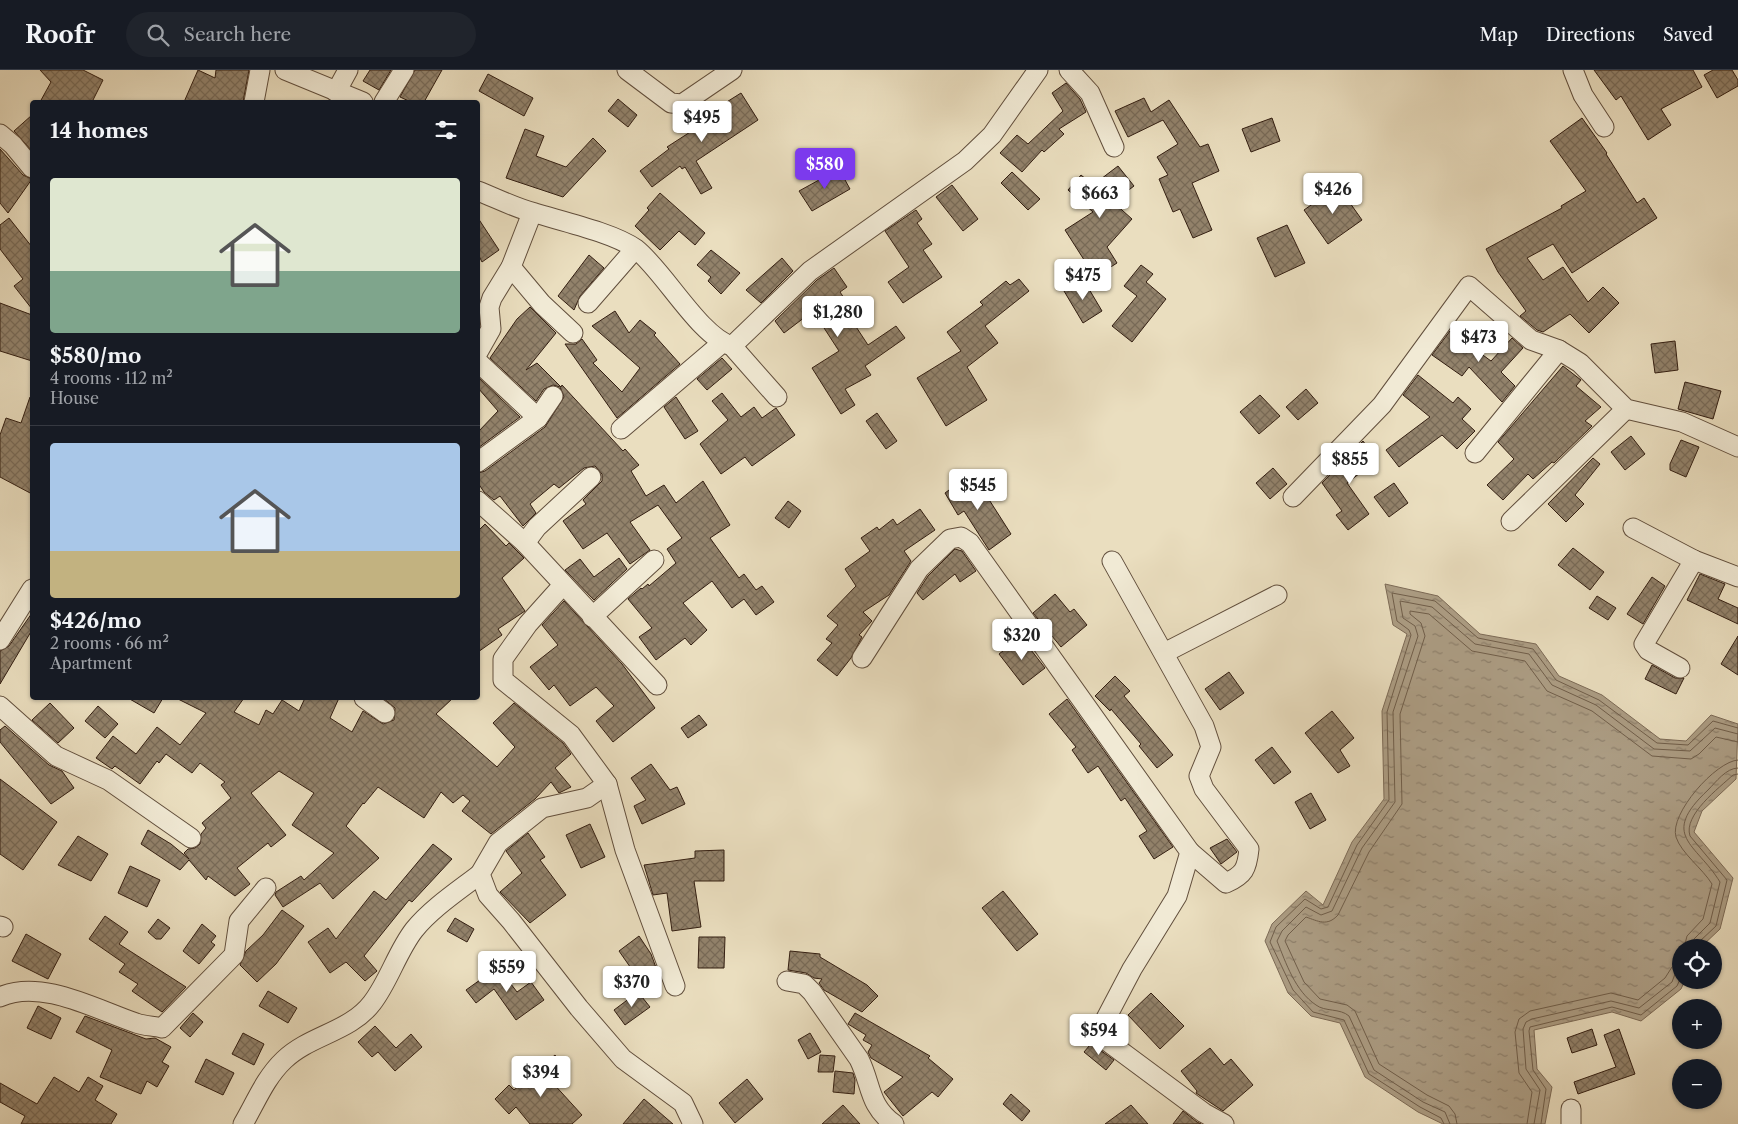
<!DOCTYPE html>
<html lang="en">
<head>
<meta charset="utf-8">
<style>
  body { margin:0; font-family:"Libre Caslon Text",serif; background:#20242c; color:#f1f3f6; height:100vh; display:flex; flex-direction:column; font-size:19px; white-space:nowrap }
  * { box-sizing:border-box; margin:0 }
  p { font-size:16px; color:#9ea1a6 }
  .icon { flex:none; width:28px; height:28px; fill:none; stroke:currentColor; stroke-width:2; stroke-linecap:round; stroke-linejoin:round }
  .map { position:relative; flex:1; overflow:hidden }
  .details { position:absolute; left:30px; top:30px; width:450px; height:600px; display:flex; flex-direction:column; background:#171b24; border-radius:5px; box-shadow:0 1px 4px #0004 }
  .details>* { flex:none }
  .buttons { position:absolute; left:1672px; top:869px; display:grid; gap:10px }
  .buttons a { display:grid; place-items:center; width:50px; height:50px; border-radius:50%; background:#171b24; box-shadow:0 1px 4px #0004; font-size:25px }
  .price { position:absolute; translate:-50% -42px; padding:0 11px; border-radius:5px; background:#fff; color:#222; font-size:16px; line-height:32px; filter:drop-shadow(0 1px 2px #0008) }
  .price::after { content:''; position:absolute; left:50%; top:30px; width:15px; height:11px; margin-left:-8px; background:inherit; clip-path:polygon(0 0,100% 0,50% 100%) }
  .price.current { background:#7c3aed; color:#fff }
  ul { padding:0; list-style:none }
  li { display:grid; align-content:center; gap:10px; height:265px; padding:0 20px }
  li+li { border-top:1px solid #363941 }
  li span { display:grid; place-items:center; height:155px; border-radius:5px; color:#555 }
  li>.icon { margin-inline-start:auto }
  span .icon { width:90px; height:90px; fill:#fffc; stroke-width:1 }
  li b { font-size:21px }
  h2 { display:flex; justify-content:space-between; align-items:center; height:60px; padding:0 20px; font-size:21px }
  header { display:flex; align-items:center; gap:30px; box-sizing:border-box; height:70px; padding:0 25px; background:#171b24; border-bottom:1px solid #363941 }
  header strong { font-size:24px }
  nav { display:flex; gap:28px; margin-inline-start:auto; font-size:18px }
  .search { width:350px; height:45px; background:#20242c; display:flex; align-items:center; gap:12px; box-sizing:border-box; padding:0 18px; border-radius:28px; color:#9ea1a6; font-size:19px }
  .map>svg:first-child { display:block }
  .water { fill:url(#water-ripples); stroke:#7c6a56 }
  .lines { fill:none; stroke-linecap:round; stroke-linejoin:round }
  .shore { stroke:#705e4a; stroke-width:1 }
  .building { fill:url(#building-cross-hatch); stroke:#331e11 }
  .minor-casing { stroke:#614e3c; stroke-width:21 }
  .minor { stroke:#f1ead5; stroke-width:19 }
</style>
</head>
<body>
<header>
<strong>Roofr</strong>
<div class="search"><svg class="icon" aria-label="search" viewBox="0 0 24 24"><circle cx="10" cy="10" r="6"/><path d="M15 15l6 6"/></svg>Search here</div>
<nav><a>Map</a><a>Directions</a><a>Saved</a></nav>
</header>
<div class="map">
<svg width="1738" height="1054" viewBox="0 0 1738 1054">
  <defs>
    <pattern id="water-ripples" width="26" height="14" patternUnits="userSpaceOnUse" patternTransform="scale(1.25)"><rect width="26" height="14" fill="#ac9d84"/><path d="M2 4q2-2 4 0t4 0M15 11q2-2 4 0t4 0" fill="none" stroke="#8d7f6b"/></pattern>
    <pattern id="building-cross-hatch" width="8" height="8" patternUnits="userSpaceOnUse" patternTransform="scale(1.25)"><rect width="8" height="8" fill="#92826b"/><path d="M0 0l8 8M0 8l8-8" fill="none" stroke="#786a57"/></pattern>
  </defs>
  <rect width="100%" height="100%" fill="#eadebf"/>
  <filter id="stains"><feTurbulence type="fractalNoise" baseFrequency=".004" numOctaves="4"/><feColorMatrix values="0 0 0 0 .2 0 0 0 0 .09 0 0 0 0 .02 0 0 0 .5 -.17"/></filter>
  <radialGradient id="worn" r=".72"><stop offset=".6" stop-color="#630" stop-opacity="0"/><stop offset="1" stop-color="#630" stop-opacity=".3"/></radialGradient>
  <!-- water -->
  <path class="water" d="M1385,514L1438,526L1480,564L1536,574L1559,606L1602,625L1660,669L1686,671L1711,645L1738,654L1736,709L1702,741L1694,762L1733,808L1720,859L1701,877L1681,878V910H1685L1681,919L1641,951L1612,942L1534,960L1537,999L1552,1017L1545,1054H1443L1418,1042L1365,1007L1340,953L1311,946L1288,923L1265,871L1272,854L1306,821L1323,835L1352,772L1384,729L1382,641L1407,564L1393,555Z"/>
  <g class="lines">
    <!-- shore -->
    <g class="shore">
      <path d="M1684,878L1687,866L1703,849L1712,814C1703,799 1681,783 1676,767C1669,744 1716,691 1738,690"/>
      <path d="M1692,878L1694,869L1710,853L1720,812C1696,773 1659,766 1708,720C1716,712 1726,698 1738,698"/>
      <path d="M1698,878L1699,872L1716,856L1727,810L1690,766C1683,745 1719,718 1733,705L1738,704"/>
      <path d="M1444,1054L1441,1048L1420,1037L1369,1004L1344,950L1313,942L1293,920L1270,872L1276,857L1305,829L1321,839L1328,837L1357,775L1389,730L1387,642L1411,565L1409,560L1397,551L1392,523L1435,531L1478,568L1533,579L1556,610L1599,630L1657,673L1688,675L1713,651L1738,658"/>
      <path d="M1450,1054L1445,1042L1423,1032L1374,1000L1349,946C1340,938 1325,942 1316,935C1295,921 1286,893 1277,871L1282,861L1306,837L1321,845L1332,841L1362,778L1395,732L1393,642L1418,566L1415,556L1403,548L1400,531L1432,537L1475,574L1529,584L1552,615L1596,635L1654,679L1690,681L1715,658L1738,664"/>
      <path d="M1457,1054L1455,1044L1449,1036L1427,1025L1379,994L1355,941L1347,935L1320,929L1304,912L1285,871L1288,865L1306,847C1318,851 1327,857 1338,845L1369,782L1402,734L1400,644L1425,566L1421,553L1410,544V541L1429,544L1472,581L1525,591L1547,621L1592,641L1652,686L1691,689L1699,684L1716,667L1738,672"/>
      <path d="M1527,1054L1532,1022L1519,1003L1515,962L1519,949L1530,941L1611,923L1638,930L1665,908L1672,897L1681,892"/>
      <path d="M1534,1054L1540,1020L1526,999L1523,959L1526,952L1532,949L1611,931L1639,938L1672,912L1675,904L1681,900"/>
      <path d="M1541,1054L1546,1019L1533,1000L1529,961L1530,957L1612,937L1641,945L1677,916L1681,907"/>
    </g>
  </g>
  <!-- building -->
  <g class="building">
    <path d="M40,0H83L103,10L92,32H40L51,12Z"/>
    <path d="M198,0L215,8L216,0H249L243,32H184Z"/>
    <path d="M370,0H391L379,20L363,11Z"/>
    <path d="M415,0H442L424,32H411L400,27Z"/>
    <path d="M1594,0H1693L1702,17L1661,39L1671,55L1648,70L1621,26L1616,30Z"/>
    <path d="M1713,0H1732L1738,10V16L1717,28L1704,5Z"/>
    <path d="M488,4L533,28L524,46L479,21Z"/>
    <path d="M1066,13L1080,29L1086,42L1059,59L1064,64L1044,82L1042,80L1022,102L1000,83L1017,65L1028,74L1063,41L1052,23Z"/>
    <path d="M741,23L758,50L696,91L712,118L701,124L685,97L682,99L680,96L652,117L640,101L669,79L667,77L701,55L698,50Z"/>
    <path d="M1144,28L1151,42L1169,30L1200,77L1208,74L1219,101L1192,113L1212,160L1193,168L1180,139L1173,142L1159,109L1168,105L1157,87L1178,74L1163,50L1128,67L1115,41Z"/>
    <path d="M618,29L637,45L628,57L608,41Z"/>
    <path d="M32,45V81L14,61Z"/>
    <path d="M1272,48L1280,71L1251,82L1242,59Z"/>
    <path d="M1582,48L1607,83L1606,84L1637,133L1644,128L1657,148L1572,203L1553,174L1527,188L1543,210L1563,197L1588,232L1603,217L1619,233L1589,263L1570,244L1543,262L1537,260L1520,246L1526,241L1498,202L1486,179L1562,138L1561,136L1586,121L1550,71Z"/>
    <path d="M525,59L544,66L536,86L566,97L593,68L606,81L563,127L506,108Z"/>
    <path d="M0,79L23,105L32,109L8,143L0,133Z"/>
    <path d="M1118,96L1134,116L1113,132L1132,149L1107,177L1117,193L1095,207L1065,160L1093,142L1068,120L1081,105L1093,115Z"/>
    <path d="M839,99L850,119L812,141L799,121Z"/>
    <path d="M1012,102L1040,129L1028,140L1001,113Z"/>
    <path d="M952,115L978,149L963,161L936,127Z"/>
    <path d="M1338,116L1362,150L1328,174L1304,140Z"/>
    <path d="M660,123L705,163L695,175L679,161L660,180L635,156L649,140L647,138Z"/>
    <path d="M916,140L922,149L917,153L932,174L923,180L942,207L903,233L888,212L909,197L885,161Z"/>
    <path d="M9,148L32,177V239L14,216L23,209L0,179V155Z"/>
    <path d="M478,148L499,180L482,192L478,184Z"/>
    <path d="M1287,155L1305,193L1275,207L1257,168Z"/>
    <path d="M711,180L740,203L721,224L708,211L711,207L697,195Z"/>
    <path d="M589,185L604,198L580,226L574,240L558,226Z"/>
    <path d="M782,188L793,201L761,233L746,220Z"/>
    <path d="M1141,195L1153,204L1146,212L1166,229L1132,272L1112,256L1137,226L1124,216Z"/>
    <path d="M834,198L847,217L840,222L850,237L845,240L868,275L896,256L905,268L865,296L871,305L845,319L855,335L841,344L812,298L839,281L813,241L784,263L775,251L817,210Z"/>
    <path d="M1019,209L1029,221L985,256L998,273L967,297L987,330L946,356L917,308L961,281L947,262L983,235L980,232L1006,211L1010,215Z"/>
    <path d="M1083,209L1102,241L1083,253L1064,221Z"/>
    <path d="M0,233L32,245V291L0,281Z"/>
    <path d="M530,237L556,263L526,300L537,293L561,317L562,315L623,381L625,379L639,395L631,401L646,426L664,415L676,433L703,411L730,455L710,468L739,508L744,504L756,520L762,516L774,532L756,545L744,529L732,538L712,511L683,533L707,560L691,575L685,568L656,590L639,567L652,558L628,529L641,518L642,519L648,514L649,516L676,493L667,479L682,468L658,435L630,452L650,480L630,494L607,463L583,479L563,451L586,434L583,430L602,411V404L595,396L584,398L559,418L554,414L530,434L536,443L523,456L500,426L494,430L484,422L478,413V403L485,401L545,357L564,327L560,317L553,315L544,319L536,331L490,288L517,249Z"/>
    <path d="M615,241L629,263L640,250L656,263L654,265L680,294L617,348L565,274H576L582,269L597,290L593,293L622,322L640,298L592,256Z"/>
    <path d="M1450,261L1491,291L1512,268L1523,278L1501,302L1515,316L1502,332L1469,297L1462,306L1432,285Z"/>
    <path d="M1675,271L1678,300L1655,303L1651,274Z"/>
    <path d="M722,288L732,299L707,320L697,309Z"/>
    <path d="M1563,296L1581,310L1576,316L1601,337L1585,351L1592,356L1554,393L1552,392L1533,409L1528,404L1503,430L1487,415L1514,389L1498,372Z"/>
    <path d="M1418,305L1453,333L1458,327L1471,339L1462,349L1475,361L1457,379L1442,365L1399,397L1386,380L1430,347L1403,325Z"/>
    <path d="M478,307L520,347L478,378V362L498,341L478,318Z"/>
    <path d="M1685,312L1721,321L1713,349L1678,339Z"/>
    <path d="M1306,319L1318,333L1298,350L1286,337Z"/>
    <path d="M722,323L741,347L754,337L762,348L776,338L795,365L752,396L745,387L721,404L700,374L728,350L712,331Z"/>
    <path d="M1260,325L1280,346L1259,364L1240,342Z"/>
    <path d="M30,327H32V424L0,407V365L6,348L21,353Z"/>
    <path d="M676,327L698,361L685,369L664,337Z"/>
    <path d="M877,343L897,371L886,379L866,351Z"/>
    <path d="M1631,366L1645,384L1625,400L1611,382Z"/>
    <path d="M1681,370L1699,377L1686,407L1670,400V394Z"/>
    <path d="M1363,371L1377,390L1347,413L1369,444L1348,460L1336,445L1342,441L1322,413Z"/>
    <path d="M1593,388L1600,394L1575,425L1584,434L1566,452L1548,434Z"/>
    <path d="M1273,398L1287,414L1270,429L1256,413Z"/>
    <path d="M972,403L1011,464L989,480L964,441L958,445L945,423Z"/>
    <path d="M1394,413L1408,433L1389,447L1374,427Z"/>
    <path d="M788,431L801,441L789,458L775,448Z"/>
    <path d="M920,439L935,460L904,481L911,491L889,525L863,542L872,551L859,565L862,567L851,588L837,606L817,590L832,573L826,569L838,555L827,546L856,516L845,499L870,481L861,468L877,457L879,460L893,449L897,455Z"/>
    <path d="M485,454L506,476L509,473L524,488L502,508L525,541L498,559L502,565L478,582V461Z"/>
    <path d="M1573,478L1604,502L1590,520L1558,495Z"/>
    <path d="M955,479L962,481L976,501L960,512L955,504L923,530L917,523L928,506Z"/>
    <path d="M619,488L627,499L594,530L565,500L580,489L594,507Z"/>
    <path d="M1700,504L1725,514L1718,529L1738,538V554L1687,530Z"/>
    <path d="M1652,507L1665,516L1643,554L1627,544Z"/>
    <path d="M1055,524L1070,542L1074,539L1087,555L1061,577L1033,543Z"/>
    <path d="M1597,526L1616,538L1608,550L1589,538Z"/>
    <path d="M564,531L622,594L655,638L613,672L596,651L614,636L596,617L570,636L554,615L549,620L530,597L558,575L542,555Z"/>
    <path d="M32,543V560L0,614V581L9,576Z"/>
    <path d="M1738,566V605L1721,594Z"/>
    <path d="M1021,567L1045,598L1023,615L999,584Z"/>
    <path d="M1652,595L1675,608H1684L1676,624L1645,609Z"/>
    <path d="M1229,602L1244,623L1220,640L1205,619Z"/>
    <path d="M1115,606L1130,621L1124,626L1173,685L1157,698L1139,676L1141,674L1111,639L1110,641L1095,626Z"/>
    <path d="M128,628H163L154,643Z"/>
    <path d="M176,628H244L234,642L259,655L266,640L273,644L282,630L299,641L305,628H339L330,648L352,662L363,641L383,654L394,650L395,638L383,628H453L436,644L497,697L515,677L493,653L514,633L563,673L571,684L555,698L571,717L559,723L551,712L535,729L491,764L462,741L470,731L463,725L453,733L441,722L424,748L378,717L364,734L363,733L346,756L379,788L333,829L320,813L283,837L275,825L276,822L301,806L304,810L334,783L292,755L314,723L279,701L251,723L286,765L271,777L268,773L237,798L250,814L235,826L208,806L206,810L189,790L180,800L141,774L148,760L171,774L189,789L184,783L188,779L195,778L200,774L201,764L206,758L202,753L231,728L221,715L225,712L200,693L192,703L166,684L159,693L157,691L140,714L115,696L112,699L96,688L113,666L136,684L157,657L180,675L206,643Z"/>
    <path d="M1067,629L1173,777L1154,789L1139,766L1147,761L1125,728L1121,731L1098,696L1088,703L1072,680L1076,677L1049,644Z"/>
    <path d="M50,633L74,658L58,673L32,650Z"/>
    <path d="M98,636L118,654L105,668L85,651Z"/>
    <path d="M1332,641L1354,668L1340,680L1350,696L1338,703L1305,663Z"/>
    <path d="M699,645L707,655L688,668L681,658Z"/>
    <path d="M5,656L49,695L62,701L74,718L51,734L0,672V660Z"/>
    <path d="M1272,677L1291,702L1274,714L1255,690Z"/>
    <path d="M651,694L670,720L677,717L685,734L642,754L634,736L646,730L631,708Z"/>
    <path d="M0,709L57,752L23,800L0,784Z"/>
    <path d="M1311,723L1326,750L1310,759L1295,732Z"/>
    <path d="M590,754L605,787L581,798L566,765Z"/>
    <path d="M528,763L545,787L540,790L566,825L530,853L500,822L522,803L506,781Z"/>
    <path d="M78,766L108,784L91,811L58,795Z"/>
    <path d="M1227,769L1237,782L1221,794L1210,778Z"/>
    <path d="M433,774L452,789L412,832L409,830L364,886L377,901L365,911L346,892L330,903L308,872L328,858L336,869L374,821L386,830Z"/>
    <path d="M724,780V811H694L701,857L672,861L667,823L653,825L644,795L695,788V781Z"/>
    <path d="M130,796L160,810L147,837L118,823Z"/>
    <path d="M1003,821L1038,864L1017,881L982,838Z"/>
    <path d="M282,840L304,856L276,894L257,912L240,895L246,881L263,865Z"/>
    <path d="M105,846L128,862L119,874L186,917L162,942L132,921L138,914L119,902L125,894L89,869Z"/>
    <path d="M455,848L474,859L467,872L447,861Z"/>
    <path d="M158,849L170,858L161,869H156L148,862Z"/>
    <path d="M202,854L216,866L211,872L215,875L199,894L183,881Z"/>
    <path d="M26,864L61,884L48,909L12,891Z"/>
    <path d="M639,866L651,884L658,903L642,914L619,881Z"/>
    <path d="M699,867H725L724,898H698Z"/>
    <path d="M790,881L820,884V887L867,915L878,926L862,942L824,920L819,913L822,909L814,908L806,903L788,900Z"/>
    <path d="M498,897L517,922L531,912L544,930L516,950L494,919L476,933L466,920Z"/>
    <path d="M268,921L297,938L288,953L259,936Z"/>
    <path d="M638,922L650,937L625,955L614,940Z"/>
    <path d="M1151,923L1184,956L1160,979L1128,945Z"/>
    <path d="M38,936L61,948L51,969L27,958Z"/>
    <path d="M193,943L203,952L190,967L180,958Z"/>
    <path d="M855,943L930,986L928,988L953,1009L938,1027L932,1022L903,1046L884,1022L903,1007L871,988L868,982L872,975L863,970L866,965L848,954Z"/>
    <path d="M85,946L146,969L155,968L171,977L162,992L169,996L157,1017L147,1011L141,1024L100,1007L112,980L76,962Z"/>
    <path d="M375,956L396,978L411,964L422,977L395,1001L378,982L372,987L358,972Z"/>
    <path d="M1592,959L1597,975L1572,983L1567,968Z"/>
    <path d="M1619,959L1635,1004L1578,1024L1574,1012L1616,997L1604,965Z"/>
    <path d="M243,963L264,974L254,995L232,984Z"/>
    <path d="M810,963L821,982L808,989L798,970Z"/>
    <path d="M1095,969L1100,980L1114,990L1106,1000L1084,982Z"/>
    <path d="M1210,978L1224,995L1231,989L1253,1015L1223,1041L1196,1023L1197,1021L1181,1001Z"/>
    <path d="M555,985L566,999L551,1011L582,1045L572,1054H530L516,1037L509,1044L495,1029L509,1015L514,1020Z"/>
    <path d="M820,985L835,986L833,1002H818Z"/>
    <path d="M206,989L234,1003L223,1025L195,1012Z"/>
    <path d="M835,1001L853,1003L855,1010L854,1024L833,1022Z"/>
    <path d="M54,1007L79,1022L88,1007L103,1016L95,1030L117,1044L111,1054H21L25,1046L0,1032V1013L37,1034Z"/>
    <path d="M747,1009L763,1029L735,1053L719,1033Z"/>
    <path d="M1011,1024L1030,1041L1022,1051L1003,1034Z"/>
    <path d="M644,1029L673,1054H623Z"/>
    <path d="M843,1035L860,1054H822Z"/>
    <path d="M1131,1035L1148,1054H1105Z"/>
    <path d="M1183,1041L1197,1052L1201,1054H1173Z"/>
  </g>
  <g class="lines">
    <defs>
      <g id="minor">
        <path d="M285,0L363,32"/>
        <path d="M627,0L671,33L682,34L732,0"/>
        <path d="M1069,0L1090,23L1114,77"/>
        <path d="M1573,0L1583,25L1604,57"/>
        <path d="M336,22L348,0"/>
        <path d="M254,32L260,0"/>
        <path d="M384,32L404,0"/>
        <path d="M0,64L13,75L32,98"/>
        <path d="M478,121C496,128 515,138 535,143C561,151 614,163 636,179C664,201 700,267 732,276L777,327"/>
        <path d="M511,197L542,234L573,263"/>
        <path d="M588,233L635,179"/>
        <path d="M732,276L810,201L965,91L992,65L1038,0"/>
        <path d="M478,282L491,259L489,237L492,228L511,197L532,143"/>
        <path d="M478,292L538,348"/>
        <path d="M621,359L722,273"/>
        <path d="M1475,383L1559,280"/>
        <path d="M478,392L538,348L553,326"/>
        <path d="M1293,427L1382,335L1469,216L1531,270L1559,280L1580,293L1626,339L1682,352L1738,377"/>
        <path d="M478,431L525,473L657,615"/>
        <path d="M1511,451L1626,339"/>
        <path d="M1633,458L1694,490L1738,507"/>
        <path d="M525,473L537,457L591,407"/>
        <path d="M1112,491L1204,656L1211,677L1199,706L1204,719L1249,779C1247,799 1244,805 1226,813L1190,782"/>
        <path d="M563,515L528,554L503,589V610L571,665L607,714L625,780L675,916"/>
        <path d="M592,547L654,490"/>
        <path d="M0,570L32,519"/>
        <path d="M1164,583L1277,525"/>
        <path d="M862,588L919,499L950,469L961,467L970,473L1190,782L1177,826L1132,899L1102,956L1107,971L1204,1043L1224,1054"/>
        <path d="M1680,598L1648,580L1644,574L1694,490"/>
        <path d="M364,628L385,643"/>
        <path d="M0,636L56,686L108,710L191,768"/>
        <path d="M607,714L587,728L542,738L498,773L480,804L488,825L511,851L579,938L623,989L683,1033L693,1054"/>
        <path d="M0,856L3,857"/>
        <path d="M787,911L804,914L812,922L859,989C872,1015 868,1035 894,1054"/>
        <path d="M0,927C41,908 97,940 136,953C144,956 154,956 162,958L234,885L239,851L266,818"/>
        <path d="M243,1054C256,1032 265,1008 284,990C310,965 350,962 372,933C389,911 397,882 414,860C432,838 458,821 480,804"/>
        <path d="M1571,1054V1039"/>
      </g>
    </defs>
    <!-- minor casing -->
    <use href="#minor" class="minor-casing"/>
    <!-- minor -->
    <use href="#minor" class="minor"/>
  </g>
  <rect width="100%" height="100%" filter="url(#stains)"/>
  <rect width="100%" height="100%" fill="url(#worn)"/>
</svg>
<div class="buttons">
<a><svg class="icon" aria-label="locate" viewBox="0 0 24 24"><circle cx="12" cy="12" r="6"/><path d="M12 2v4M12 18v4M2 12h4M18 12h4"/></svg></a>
<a>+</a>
<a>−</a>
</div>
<b class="price" style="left:702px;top:73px">$495</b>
<b class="price current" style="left:825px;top:120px">$580</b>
<b class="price" style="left:1333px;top:145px">$426</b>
<b class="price" style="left:1100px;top:149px">$663</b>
<b class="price" style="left:1083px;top:231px">$475</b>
<b class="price" style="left:838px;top:268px">$1,280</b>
<b class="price" style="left:1479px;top:293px">$473</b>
<b class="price" style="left:1350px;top:415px">$855</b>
<b class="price" style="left:978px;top:441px">$545</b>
<b class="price" style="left:1022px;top:591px">$320</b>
<b class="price" style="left:507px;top:923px">$559</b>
<b class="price" style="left:632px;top:938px">$370</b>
<b class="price" style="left:1099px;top:986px">$594</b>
<b class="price" style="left:541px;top:1028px">$394</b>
<section class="details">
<h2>14 homes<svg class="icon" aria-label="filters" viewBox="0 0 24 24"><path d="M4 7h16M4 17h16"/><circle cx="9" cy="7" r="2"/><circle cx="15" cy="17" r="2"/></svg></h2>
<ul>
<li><span style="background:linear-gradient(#dfe7d0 60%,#7fa58c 0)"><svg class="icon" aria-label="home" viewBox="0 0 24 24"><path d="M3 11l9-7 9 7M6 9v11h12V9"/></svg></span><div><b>$580/mo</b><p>4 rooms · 112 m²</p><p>House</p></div></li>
<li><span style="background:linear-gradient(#a9c7e8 70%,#c2b280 0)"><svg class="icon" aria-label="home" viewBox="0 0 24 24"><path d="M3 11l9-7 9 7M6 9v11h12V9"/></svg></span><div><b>$426/mo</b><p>2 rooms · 66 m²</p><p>Apartment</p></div></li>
</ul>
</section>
</div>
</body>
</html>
